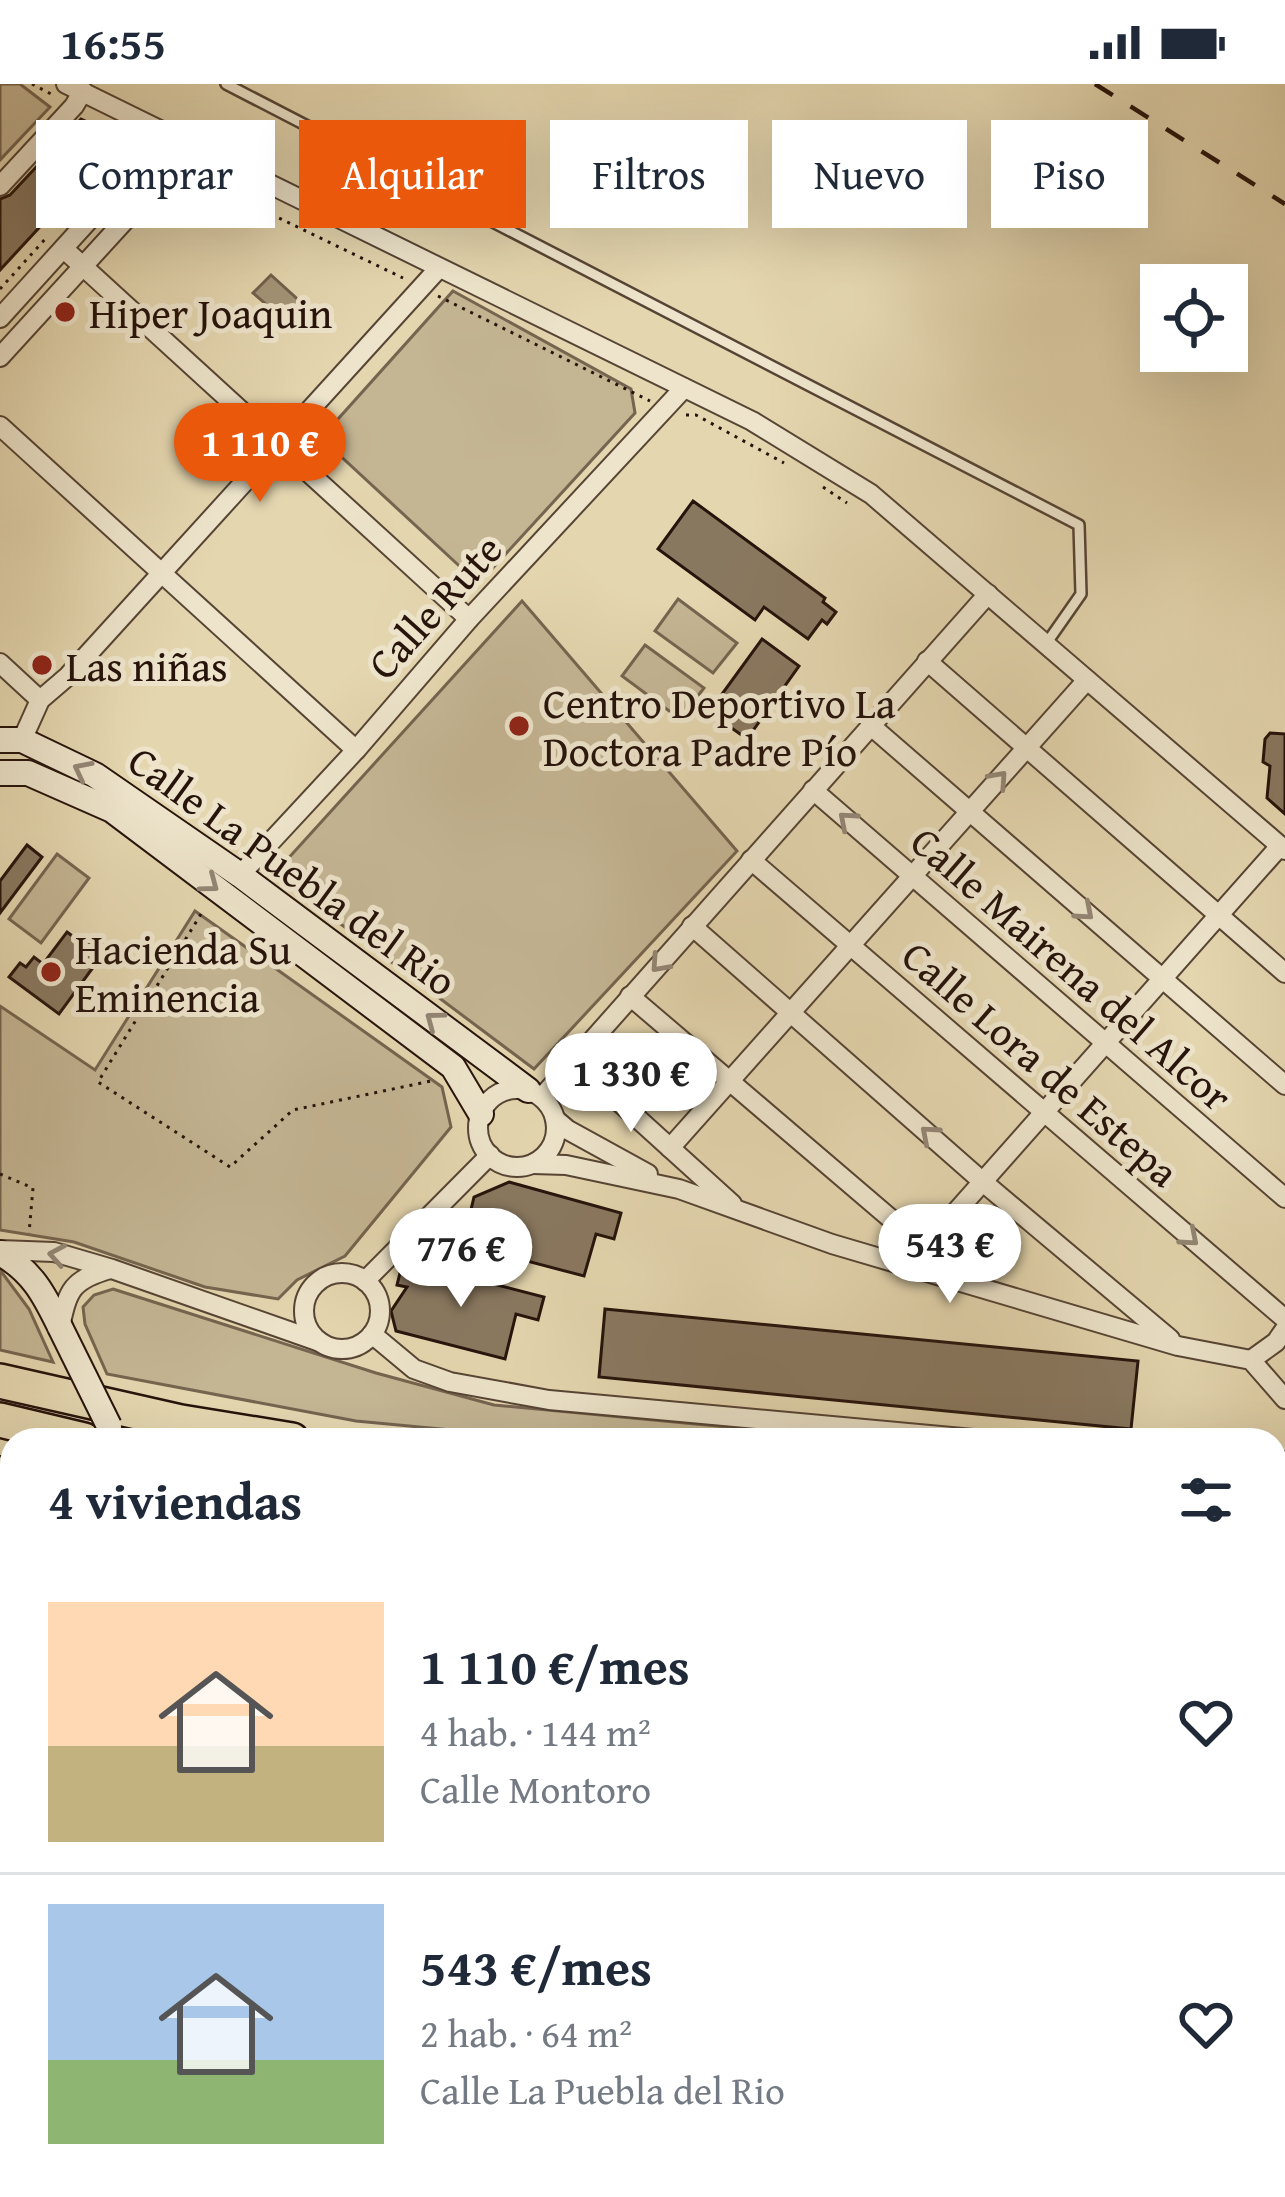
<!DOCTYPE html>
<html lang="es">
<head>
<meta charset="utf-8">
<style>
  body { margin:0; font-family:"Gentium Book Plus",serif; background:#f2f2f3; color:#1f2937; height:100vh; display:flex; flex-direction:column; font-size:45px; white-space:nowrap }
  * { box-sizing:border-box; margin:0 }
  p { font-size:39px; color:#747a83 }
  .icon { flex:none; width:66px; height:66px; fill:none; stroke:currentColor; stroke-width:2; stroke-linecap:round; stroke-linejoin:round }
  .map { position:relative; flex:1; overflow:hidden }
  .side { position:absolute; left:0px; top:1344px; width:1287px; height:771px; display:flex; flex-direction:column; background:#fff; border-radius:36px 36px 0 0; box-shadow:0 12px 48px #0002 }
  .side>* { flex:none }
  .banner { position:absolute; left:36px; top:36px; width:1215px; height:108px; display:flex; gap:24px }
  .controls { position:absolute; left:1140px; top:180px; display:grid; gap:24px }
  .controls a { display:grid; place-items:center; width:108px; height:108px; border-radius:0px; background:#fff; box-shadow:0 12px 48px #0002; font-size:60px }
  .price { position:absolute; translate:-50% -102px; padding:0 27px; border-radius:42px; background:#fff; color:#222; font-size:39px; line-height:78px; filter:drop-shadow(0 3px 6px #0008) }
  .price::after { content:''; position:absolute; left:50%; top:72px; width:36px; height:27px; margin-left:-18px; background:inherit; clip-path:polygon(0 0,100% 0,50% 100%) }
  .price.on { background:#ea580c; color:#fff }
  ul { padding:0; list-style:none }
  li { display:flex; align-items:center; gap:36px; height:300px; padding:0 48px }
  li+li { border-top:3px solid #e0e1e3 }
  li span { display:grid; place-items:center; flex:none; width:336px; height:240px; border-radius:0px; color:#555 }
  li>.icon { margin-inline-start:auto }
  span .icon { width:144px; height:144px; fill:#fffc; stroke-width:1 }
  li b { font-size:51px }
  h2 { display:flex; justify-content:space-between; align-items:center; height:144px; padding:0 48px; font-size:51px }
  .pill { padding:0 42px; border-radius:0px; background:#fff; box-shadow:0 12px 48px #0002; font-size:42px; line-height:108px }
  .pill.on { background:#ea580c; color:#fff }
  .status { display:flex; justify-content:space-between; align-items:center; height:84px; padding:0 60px; background:#fff; direction:ltr }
  .status svg { height:33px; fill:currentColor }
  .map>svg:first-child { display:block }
  .green { fill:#c4b593; stroke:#75644f; stroke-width:3 }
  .water { fill:#a39477; stroke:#71604c; stroke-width:3 }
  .building { fill:#897860; stroke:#26130b; stroke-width:3 }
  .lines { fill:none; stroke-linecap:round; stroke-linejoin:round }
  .lane-casing { stroke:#564434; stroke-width:14 }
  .street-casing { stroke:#564434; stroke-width:22 }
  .secondary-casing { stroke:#26130b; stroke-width:28 }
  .highway-casing { stroke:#26130b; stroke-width:38 }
  .path { stroke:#26130b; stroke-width:3; stroke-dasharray:3 6; stroke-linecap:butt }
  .lane { stroke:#ede4cb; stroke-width:9 }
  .street { stroke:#ede4cb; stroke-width:18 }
  .secondary { stroke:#ede4cb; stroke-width:24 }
  .highway { stroke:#e4d6af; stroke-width:33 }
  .rail { stroke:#26130b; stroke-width:4.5; stroke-dasharray:21 21; stroke-linecap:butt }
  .secondary-bridge-casing { stroke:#26130b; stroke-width:28; stroke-linecap:butt }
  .secondary-bridge { stroke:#ede4cb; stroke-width:24 }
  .oneway { stroke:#938675 }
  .poi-dot { fill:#8f2418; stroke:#ede4cb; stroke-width:4.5 }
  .labels { text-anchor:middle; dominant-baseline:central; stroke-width:10; stroke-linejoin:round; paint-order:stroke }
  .poi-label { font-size:42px; fill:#26130b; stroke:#ede4cb; text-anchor:start }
  .street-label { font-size:42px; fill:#26130b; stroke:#ede4cb }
</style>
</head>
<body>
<div class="status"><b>16:55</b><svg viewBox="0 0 49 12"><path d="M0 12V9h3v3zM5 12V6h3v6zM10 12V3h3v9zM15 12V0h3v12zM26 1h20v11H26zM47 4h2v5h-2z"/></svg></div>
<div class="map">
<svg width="1285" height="2113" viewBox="0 0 1285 2113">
  <rect width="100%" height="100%" fill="#e4d6af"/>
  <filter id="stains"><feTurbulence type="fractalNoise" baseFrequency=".00167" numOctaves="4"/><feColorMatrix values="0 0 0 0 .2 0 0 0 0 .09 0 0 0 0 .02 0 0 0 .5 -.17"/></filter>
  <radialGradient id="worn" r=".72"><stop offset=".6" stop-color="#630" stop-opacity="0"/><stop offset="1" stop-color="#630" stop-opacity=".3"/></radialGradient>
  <!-- green -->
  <g class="green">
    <path d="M0,0H20L50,23L0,76Z"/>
    <path d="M453,207L631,305L635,329L490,487L468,490L321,354Z"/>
    <path d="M678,515L737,559L713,589L655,547Z"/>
    <path d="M522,517L737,767L534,985L274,790Z"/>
    <path d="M645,561L704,604L680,635L622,592Z"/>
    <path d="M57,770L89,794L41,859L9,835Z"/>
    <path d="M195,827L442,1003L451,1043L345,1172L297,1196L278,1215L205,1203L74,1158L0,1146V922L95,986Z"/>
    <path d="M0,1186L29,1225L53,1278L0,1266Z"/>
    <path d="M113,1205L376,1289L494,1321L866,1356H558L356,1337L107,1290L85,1240L83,1223L94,1211Z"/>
    <path d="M0,1691L12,1705V1775L0,1785Z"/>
  </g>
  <!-- water -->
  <path class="water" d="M271,191L305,222L290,241L253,209Z"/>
  <!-- building -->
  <g class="building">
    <path d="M81,35L122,54L0,186V115L10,111Z"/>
    <path d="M693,417L825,514L823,518L836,528L827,540L822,536L808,555L764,523L755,536L658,465Z"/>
    <path d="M762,555L799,582L747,655L709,628Z"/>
    <path d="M1270,649L1285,650V730L1267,714L1270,682L1263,678L1265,655Z"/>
    <path d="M27,761L42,773L0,829V797Z"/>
    <path d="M67,848L87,863L94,853L108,863L59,930L9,893L20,879L26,883L34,873L43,880Z"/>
    <path d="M509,1098L621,1129L614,1155L596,1150L584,1192L443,1155L452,1129L469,1134L474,1113Z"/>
    <path d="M411,1179L544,1213L538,1236L516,1230L505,1275L396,1247L391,1227L407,1203L397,1201L400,1189Z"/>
    <path d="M605,1225L1138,1277L1131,1345L599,1293Z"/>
  </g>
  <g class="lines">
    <defs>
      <path id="lane" d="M226,0L1079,441L1081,510L1046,560"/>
      <g id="street">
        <path d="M66,0L752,337L871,410L1285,766"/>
        <path d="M0,102L74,22L83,7"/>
        <path d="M64,165L469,535"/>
        <path d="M0,234L167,50"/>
        <path d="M0,273L192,63"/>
        <path d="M0,342L356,666"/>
        <path d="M927,577L1285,889"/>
        <path d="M0,579L40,616"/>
        <path d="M870,641L1285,1001"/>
        <path d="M22,656L40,616L68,592L439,184"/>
        <path d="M813,706L1285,1114"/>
        <path d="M751,776L1285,1235"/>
        <path d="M240,791L356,666L469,535L684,304"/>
        <path d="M692,842L983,1098L1170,1255"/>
        <path d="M630,912L925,1164"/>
        <path d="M573,976L732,1120"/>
        <circle cx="517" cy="1044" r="39"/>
        <path d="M542,1013L988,510"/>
        <path d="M555,1035L568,1046L648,1090"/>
        <path d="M670,1064L1087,596"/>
        <path d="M533,1080L566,1081L679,1105L832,1160L1178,1262L1251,1276L1285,1315"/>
        <path d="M0,1166L54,1168L112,1185L320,1258"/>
        <path d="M908,1182L1280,762"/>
        <circle cx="342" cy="1227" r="38"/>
        <path d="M365,1197L490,1071"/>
        <path d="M60,1243C68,1205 72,1196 110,1185"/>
        <path d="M372,1250L414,1285L450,1298L549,1316L984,1356"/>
        <path d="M1251,1276L1276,1258L1285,1245"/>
        <path d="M1275,1379L1285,1377"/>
        <path d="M1281,1564L1285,1522"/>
        <path d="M1275,1635H1285"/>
        <path d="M0,1813L12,1803"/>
        <path d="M1275,1857L1285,1855"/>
        <path d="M0,1972L12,1962"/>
        <path d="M1275,2032L1285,2105"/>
        <path d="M419,2103L425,2113"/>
        <path d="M868,2103L872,2113"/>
        <path d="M981,2103L985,2113"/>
        <path d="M1067,2103V2113"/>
        <path d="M1195,2103L1196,2113"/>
        <path d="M34,2113L47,2103"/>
        <path d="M301,2113L316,2103"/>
        <path d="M458,2113L476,2103"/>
        <path d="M714,2113L727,2103"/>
        <path d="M892,2113L910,2103"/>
      </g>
      <g id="secondary">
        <path d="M0,656H22L95,691L240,791L528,1006"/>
        <path d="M0,689H28L112,726L453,983L481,1030"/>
        <path d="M0,1169C32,1187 44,1210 60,1243"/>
        <path d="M668,2103L676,2113"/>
        <path d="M273,2113L289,2103"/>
      </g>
      <g id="highway">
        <path d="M0,1297L181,1338L292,1356"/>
        <path d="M0,1336L84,1356"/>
        <path d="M0,1390L12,1398"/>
        <path d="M1275,1454L1285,1455"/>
        <path d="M1275,1492L1285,1493"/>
      </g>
    </defs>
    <!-- lane casing -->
    <use href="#lane" class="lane-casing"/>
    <!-- street casing -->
    <use href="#street" class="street-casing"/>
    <!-- secondary casing -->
    <use href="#secondary" class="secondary-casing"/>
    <!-- highway casing -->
    <use href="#highway" class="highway-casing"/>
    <!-- path -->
    <g class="path">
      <path d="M32,0L51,10"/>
      <path d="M123,48L128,53L127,66"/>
      <path d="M190,91L403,194"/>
      <path d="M0,205L47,153"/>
      <path d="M438,212L650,317"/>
      <path d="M686,331H696L784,379"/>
      <path d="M823,403L847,419"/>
      <path d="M201,830L98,998L230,1083L293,1026L431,997"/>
      <path d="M0,1090L33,1104L29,1149"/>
    </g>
    <!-- lane -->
    <use href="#lane" class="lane"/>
    <!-- street -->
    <use href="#street" class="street"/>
    <!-- secondary -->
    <use href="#secondary" class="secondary"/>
    <!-- highway -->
    <use href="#highway" class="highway"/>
    <!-- rail -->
    <path class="rail" d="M1095,0L1285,120"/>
    <defs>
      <path id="secondary-bridge" d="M60,1243L109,1342"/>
    </defs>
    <!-- secondary-bridge casing -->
    <use href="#secondary-bridge" class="secondary-bridge-casing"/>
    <!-- secondary-bridge -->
    <use href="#secondary-bridge" class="secondary-bridge"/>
  </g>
  <!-- one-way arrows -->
  <defs><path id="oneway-chevron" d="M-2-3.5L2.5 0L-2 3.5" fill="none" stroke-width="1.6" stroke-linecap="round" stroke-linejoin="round" transform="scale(3)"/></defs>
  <g class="oneway">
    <use href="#oneway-chevron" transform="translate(82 686) rotate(-153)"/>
    <use href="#oneway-chevron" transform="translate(999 695) rotate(-48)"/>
    <use href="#oneway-chevron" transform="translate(847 736) rotate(-139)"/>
    <use href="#oneway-chevron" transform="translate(210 800) rotate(37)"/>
    <use href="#oneway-chevron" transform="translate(1085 828) rotate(41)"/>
    <use href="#oneway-chevron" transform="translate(659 880) rotate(132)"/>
    <use href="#oneway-chevron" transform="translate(434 936) rotate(-143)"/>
    <use href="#oneway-chevron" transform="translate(929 1050) rotate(-139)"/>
    <use href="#oneway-chevron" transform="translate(1190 1154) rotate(41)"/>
    <use href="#oneway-chevron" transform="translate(57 1171) rotate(-170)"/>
  </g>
  <!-- markers -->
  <g class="poi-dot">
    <circle cx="65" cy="228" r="12"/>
    <circle cx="42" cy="581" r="12"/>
    <circle cx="519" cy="642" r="12"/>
    <circle cx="51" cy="888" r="12"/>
  </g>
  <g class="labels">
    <!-- poi labels -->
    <g class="poi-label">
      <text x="89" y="228">Hiper Joaquin</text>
      <text x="66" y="581">Las niñas</text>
      <text x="543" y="618">Centro Deportivo La<tspan x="543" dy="48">Doctora Padre Pío</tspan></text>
      <text x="75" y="864">Hacienda Su<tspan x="75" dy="48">Eminencia</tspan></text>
    </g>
    <!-- street labels -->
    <g class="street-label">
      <text transform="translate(434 522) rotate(-48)">Calle Rute</text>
      <text transform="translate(293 786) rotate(36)">Calle La Puebla del Rio</text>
      <text transform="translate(1072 884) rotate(41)">Calle Mairena del Alcor</text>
      <text transform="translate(1041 979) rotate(41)">Calle Lora de Estepa</text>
    </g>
  </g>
  <rect width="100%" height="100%" filter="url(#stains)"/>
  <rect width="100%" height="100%" fill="url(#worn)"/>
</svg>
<div class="controls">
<a><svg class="icon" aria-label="locate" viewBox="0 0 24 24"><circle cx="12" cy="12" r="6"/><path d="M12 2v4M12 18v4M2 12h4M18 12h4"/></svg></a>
</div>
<b class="price on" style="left:260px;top:421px">1 110 €</b>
<b class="price" style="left:631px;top:1051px">1 330 €</b>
<b class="price" style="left:950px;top:1222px">543 €</b>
<b class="price" style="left:461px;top:1226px">776 €</b>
<div class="banner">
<a class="pill">Comprar</a>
<a class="pill on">Alquilar</a>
<a class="pill">Filtros</a>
<a class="pill">Nuevo</a>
<a class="pill">Piso</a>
</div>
<section class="side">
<h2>4 viviendas<svg class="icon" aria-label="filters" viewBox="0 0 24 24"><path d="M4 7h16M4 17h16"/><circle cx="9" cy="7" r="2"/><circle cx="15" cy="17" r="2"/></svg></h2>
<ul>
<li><span style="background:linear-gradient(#ffd9b3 60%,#c2b280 0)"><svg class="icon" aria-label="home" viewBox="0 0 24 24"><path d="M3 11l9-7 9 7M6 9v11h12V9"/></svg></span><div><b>1 110 €/mes</b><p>4 hab. · 144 m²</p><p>Calle Montoro</p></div><svg class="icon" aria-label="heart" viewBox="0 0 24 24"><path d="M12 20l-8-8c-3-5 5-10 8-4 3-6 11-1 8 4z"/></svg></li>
<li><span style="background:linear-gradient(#a9c7e8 65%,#8fb573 0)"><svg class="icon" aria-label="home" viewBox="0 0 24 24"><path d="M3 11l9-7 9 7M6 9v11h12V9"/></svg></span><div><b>543 €/mes</b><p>2 hab. · 64 m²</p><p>Calle La Puebla del Rio</p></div><svg class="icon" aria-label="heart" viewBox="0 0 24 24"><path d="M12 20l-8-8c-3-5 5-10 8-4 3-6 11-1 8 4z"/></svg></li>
</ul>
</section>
</div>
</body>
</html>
